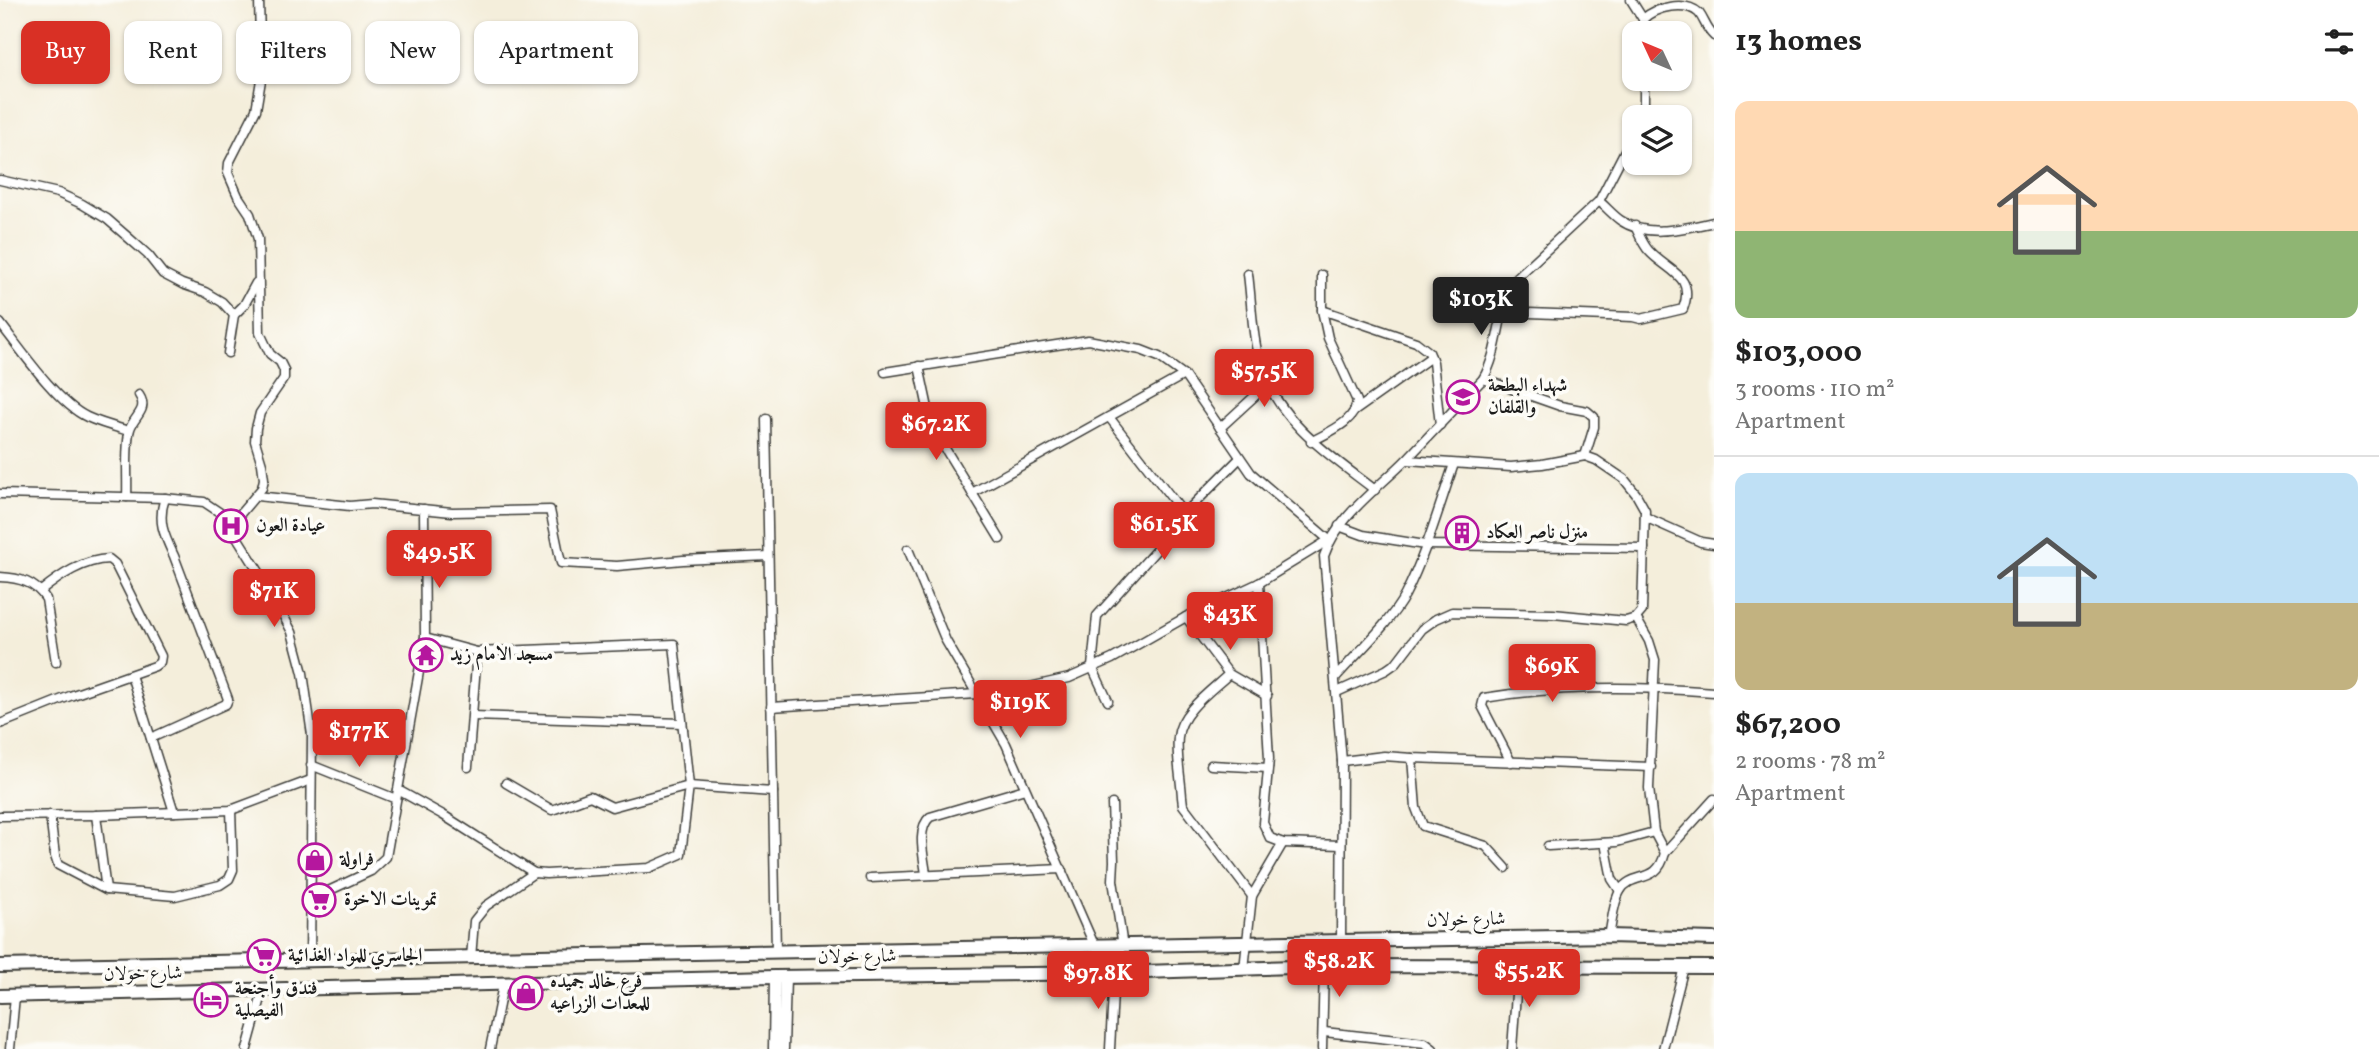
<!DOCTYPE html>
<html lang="en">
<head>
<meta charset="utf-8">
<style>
  body { margin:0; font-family:Vollkorn,Amiri,serif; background:#f6f6f6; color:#222; height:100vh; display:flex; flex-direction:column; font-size:26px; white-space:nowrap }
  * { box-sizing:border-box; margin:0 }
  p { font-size:23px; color:#767676 }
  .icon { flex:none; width:38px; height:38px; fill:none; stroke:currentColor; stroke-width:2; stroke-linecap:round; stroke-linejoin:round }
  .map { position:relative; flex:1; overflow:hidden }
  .drawer { display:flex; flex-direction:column; background:#fff; width:665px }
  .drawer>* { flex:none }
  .hud { position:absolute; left:21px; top:21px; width:665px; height:63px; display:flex; gap:14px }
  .needle { width:46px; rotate:314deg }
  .controls { position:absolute; left:1622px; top:21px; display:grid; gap:14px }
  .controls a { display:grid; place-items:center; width:70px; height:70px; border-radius:14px; background:#fff; box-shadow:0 2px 5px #0004; font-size:35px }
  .price { position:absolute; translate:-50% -60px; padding:0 16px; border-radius:7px; background:#d93025; color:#fff; font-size:23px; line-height:46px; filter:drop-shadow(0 2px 4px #0008) }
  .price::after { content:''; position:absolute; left:50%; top:42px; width:21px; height:16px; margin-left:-10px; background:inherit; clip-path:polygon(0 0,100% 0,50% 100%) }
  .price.selected { background:#222; color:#fff }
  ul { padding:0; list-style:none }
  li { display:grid; align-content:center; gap:14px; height:371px; padding:0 21px }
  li+li { border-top:2px solid #e0e0e0 }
  li span { display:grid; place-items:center; height:217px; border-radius:14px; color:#555 }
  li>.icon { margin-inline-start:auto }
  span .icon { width:126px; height:126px; fill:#fffc; stroke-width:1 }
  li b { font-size:30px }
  h2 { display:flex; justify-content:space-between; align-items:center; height:84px; padding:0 21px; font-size:30px }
  .pill { padding:0 24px; border-radius:14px; background:#fff; box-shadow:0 2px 5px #0004; font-size:24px; line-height:63px }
  .pill.selected { background:#d93025; color:#fff }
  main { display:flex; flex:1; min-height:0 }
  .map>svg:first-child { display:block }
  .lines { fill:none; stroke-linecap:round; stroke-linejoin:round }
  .minor-casing { stroke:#3c3c39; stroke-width:11 }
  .tertiary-casing { stroke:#3c3c39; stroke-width:13 }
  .primary-casing { stroke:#3c3c39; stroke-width:16 }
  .minor { stroke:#fff; stroke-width:8 }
  .tertiary { stroke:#fff; stroke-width:10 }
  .primary { stroke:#fff; stroke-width:12 }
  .labels { text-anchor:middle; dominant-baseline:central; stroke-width:7; stroke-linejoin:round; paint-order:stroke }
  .poi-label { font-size:19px; font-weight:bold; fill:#1c1c1c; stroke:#fdfcf7; text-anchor:start }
  .street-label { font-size:19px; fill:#1c1c1c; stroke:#fdfcf7 }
</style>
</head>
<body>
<main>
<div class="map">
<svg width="1714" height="1049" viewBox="0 0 1714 1049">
  <rect width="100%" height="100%" fill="#fdfcf7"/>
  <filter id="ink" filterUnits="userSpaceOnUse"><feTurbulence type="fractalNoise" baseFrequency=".0143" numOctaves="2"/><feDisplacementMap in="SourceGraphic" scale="14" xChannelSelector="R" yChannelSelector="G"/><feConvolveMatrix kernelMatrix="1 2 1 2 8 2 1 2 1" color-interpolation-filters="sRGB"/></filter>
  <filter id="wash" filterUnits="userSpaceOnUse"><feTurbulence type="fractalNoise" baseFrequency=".00686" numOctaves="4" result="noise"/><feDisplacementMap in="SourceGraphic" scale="28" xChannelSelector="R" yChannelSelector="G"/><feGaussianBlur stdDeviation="1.57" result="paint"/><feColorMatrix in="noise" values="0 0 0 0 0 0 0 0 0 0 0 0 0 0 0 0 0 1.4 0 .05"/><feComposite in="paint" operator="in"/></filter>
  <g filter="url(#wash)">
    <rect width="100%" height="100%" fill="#f4eedb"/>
  </g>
  <g filter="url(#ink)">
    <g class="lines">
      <defs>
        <g id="minor">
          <path d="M1631,0L1643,19L1644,33"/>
          <path d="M1643,19C1656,7 1685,0 1699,13C1705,21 1706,29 1714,36"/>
          <path d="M1639,117L1644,102V79"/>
          <path d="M0,180L58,193L82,204L107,219L130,239L148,255L163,274L182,284L205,292L222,302L234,315"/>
          <path d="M1599,201C1606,207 1613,215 1620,220C1647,239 1685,228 1714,222"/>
          <path d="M1248,274C1252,305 1252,340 1262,370C1282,425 1331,456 1375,490"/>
          <path d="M1322,310L1416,342L1429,352L1433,362L1440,425"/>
          <path d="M1501,312L1633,317L1641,319L1683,309C1696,275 1667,271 1649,251C1643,245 1639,234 1635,226"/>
          <path d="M0,323C21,350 57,403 87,417C100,423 115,427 129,431"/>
          <path d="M228,353L234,315L244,305L256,283"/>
          <path d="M919,366L932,427L1000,539"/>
          <path d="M885,372L1088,340L1141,350L1159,357L1184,375L1251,473L1329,540"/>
          <path d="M1483,379L1560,406L1587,411L1594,417V427L1585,456"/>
          <path d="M1356,410L1431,357"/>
          <path d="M1109,417L1184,514"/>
          <path d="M766,419L776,951"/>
          <path d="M1220,428L1268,384"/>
          <path d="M1311,442C1328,432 1356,422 1357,401L1328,338L1322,310V275"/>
          <path d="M972,493L1184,375"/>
          <path d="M0,494L165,498L204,502L219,512L230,526L266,583L292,632L303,673L312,735L310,962"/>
          <path d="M257,496L350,506L372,504L452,512L550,510L561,563L617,566L683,560L768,556"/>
          <path d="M127,497C128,479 125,445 130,429C134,416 149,410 139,395"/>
          <path d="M424,509L425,638L477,652"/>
          <path d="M1645,517L1701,542L1714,544"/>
          <path d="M230,526L262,488L264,479L262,464L255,441L256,428L260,413L284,378V370L280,362L270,354L260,333L258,239L250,214L238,196L228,173L229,163L256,110L261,80L259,0"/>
          <path d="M1339,526L1363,535L1425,545L1644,548"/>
          <path d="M908,549L946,641L1006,744L1095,947"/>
          <path d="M0,577C20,578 35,582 46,599L56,662"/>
          <path d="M1259,583L1269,759L1263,823L1270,838L1283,843L1341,845"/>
          <path d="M1186,617L1229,674L1267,696"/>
          <path d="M1229,674C1212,690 1180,712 1178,737C1176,756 1181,778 1182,797L1183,805L1252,896"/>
          <path d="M131,675L174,812"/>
          <path d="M1336,677C1357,653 1390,623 1405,595C1426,554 1439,507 1454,464"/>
          <path d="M1337,692L1386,670L1396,663L1422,629L1436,619L1452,612L1553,614L1626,621L1636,618L1642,611L1645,510L1636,494L1624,479L1596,460L1585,456L1542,464L1511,467L1407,460"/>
          <path d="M1108,701L1092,667L1097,616L1166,539L1184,514L1240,458"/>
          <path d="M771,707L977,694L1025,688L1069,678L1112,659L1186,617L1259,583L1329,540"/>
          <path d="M473,716L682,723"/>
          <path d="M0,724L70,696L155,666L160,662L161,656L115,564L109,559C83,560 61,575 41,591"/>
          <path d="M151,738L226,704L228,699L174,556C164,535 157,521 165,498"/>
          <path d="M1412,758L1416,808L1423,826L1486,846L1506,868"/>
          <path d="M1342,761L1384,756L1412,758L1651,767"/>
          <path d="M1511,762L1482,706L1484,698C1560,685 1637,686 1714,692"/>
          <path d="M311,765L396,799"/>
          <path d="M1211,765L1268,768"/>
          <path d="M468,767L477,652L674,644L689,786L612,807L590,796L552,810L506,783"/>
          <path d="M398,790L443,815L534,873L546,874L649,868L681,854L689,786L773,792"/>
          <path d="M1112,804L1114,861L1113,880L1123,947"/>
          <path d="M50,815L55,856L58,865L106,890L175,896L220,885L229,879L233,870L231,810"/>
          <path d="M96,815L106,890"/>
          <path d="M0,816L96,815L231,810L311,780"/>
          <path d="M1605,843L1612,879L1620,891"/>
          <path d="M1548,846L1617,842L1654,832"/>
          <path d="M1665,853L1714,799"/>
          <path d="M926,874C924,857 916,829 930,817L1025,789"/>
          <path d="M870,878L1062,869"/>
          <path d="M309,900L371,871L386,857L425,638"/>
          <path d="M1609,936C1612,923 1613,903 1620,891C1633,870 1657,886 1665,853L1654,832L1649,788L1655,660L1649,641L1636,618"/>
          <path d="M1341,941L1342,761L1324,556C1338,515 1379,488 1408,458C1433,432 1458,405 1483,379C1500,350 1497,313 1513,281L1599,201L1634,133"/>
          <path d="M471,958L474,921L486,906L534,873"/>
          <path d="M1244,969L1252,896L1283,843"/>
          <path d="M1324,1032L1425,1043L1433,1049"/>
          <path d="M10,1049L15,996"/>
          <path d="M247,1049L263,991"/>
          <path d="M490,1049L503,985"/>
          <path d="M1110,1049L1114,973"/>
          <path d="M1322,1049L1324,966"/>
          <path d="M1512,1049L1518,966"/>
          <path d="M1663,1049L1684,967"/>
        </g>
        <g id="tertiary">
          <path d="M774,1049L775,977"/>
          <path d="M783,1049L785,977"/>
        </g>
        <g id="primary">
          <path d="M0,966L1609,936L1714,939"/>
          <path d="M0,996L775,977L1114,973L1324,966L1714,967"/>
        </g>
      </defs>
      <!-- minor casing -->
      <use href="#minor" class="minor-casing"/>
      <!-- tertiary casing -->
      <use href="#tertiary" class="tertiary-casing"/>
      <!-- primary casing -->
      <use href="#primary" class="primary-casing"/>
      <!-- minor -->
      <use href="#minor" class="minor"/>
      <!-- tertiary -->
      <use href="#tertiary" class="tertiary"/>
      <!-- primary -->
      <use href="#primary" class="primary"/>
    </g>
  </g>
  <!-- icons -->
  <defs>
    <symbol id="school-ring" viewBox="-11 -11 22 22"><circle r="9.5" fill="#fdfcf7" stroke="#b5179e" stroke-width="1.5"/><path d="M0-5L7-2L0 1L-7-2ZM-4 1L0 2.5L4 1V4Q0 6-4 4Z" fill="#b5179e"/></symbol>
    <symbol id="hospital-ring" viewBox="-11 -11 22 22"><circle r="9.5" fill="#fdfcf7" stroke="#b5179e" stroke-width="1.5"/><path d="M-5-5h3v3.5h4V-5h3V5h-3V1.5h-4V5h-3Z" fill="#b5179e"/></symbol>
    <symbol id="building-ring" viewBox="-11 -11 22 22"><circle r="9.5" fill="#fdfcf7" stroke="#b5179e" stroke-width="1.5"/><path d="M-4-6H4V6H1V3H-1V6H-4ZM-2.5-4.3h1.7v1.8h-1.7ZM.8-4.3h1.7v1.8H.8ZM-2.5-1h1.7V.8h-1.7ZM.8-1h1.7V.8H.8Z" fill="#b5179e"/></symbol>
    <symbol id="temple-ring" viewBox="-11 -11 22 22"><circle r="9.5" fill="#fdfcf7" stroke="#b5179e" stroke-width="1.5"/><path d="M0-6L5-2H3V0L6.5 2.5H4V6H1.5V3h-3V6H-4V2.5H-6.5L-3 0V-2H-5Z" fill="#b5179e"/></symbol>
    <symbol id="shop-ring" viewBox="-11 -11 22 22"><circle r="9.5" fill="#fdfcf7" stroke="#b5179e" stroke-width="1.5"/><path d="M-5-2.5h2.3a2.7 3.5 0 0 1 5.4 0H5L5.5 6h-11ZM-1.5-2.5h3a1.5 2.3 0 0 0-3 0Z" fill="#b5179e"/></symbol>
    <symbol id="supermarket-ring" viewBox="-11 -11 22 22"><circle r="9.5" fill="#fdfcf7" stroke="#b5179e" stroke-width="1.5"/><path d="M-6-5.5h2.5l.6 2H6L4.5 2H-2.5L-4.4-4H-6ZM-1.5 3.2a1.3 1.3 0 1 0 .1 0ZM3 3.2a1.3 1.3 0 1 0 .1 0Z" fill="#b5179e"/></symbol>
    <symbol id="hotel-ring" viewBox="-11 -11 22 22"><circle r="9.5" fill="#fdfcf7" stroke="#b5179e" stroke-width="1.5"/><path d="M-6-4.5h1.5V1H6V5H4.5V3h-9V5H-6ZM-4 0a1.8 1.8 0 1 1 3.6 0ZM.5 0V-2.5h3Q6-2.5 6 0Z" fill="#b5179e"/></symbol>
  </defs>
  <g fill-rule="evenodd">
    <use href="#school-ring" x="1444" y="378" width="38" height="38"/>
    <use href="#hospital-ring" x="212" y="507" width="38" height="38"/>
    <use href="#building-ring" x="1443" y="514" width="38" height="38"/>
    <use href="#temple-ring" x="407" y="636" width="38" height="38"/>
    <use href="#shop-ring" x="296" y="841" width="38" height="38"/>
    <use href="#supermarket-ring" x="300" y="881" width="38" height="38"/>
    <use href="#supermarket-ring" x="245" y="937" width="38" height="38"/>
    <use href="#shop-ring" x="507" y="974" width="38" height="38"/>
    <use href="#hotel-ring" x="192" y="981" width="38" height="38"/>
  </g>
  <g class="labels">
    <!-- poi labels -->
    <g class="poi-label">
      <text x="1488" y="386">شهداء البطحة<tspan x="1488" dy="22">والقلفان</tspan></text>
      <text x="256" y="526">عيادة العون</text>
      <text x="1486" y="533">منزل ناصر العكاد</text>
      <text x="450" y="655">مسجد الامام زيد</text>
      <text x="340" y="860">فراولة</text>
      <text x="344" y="900">تموينات الاخوة</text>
      <text x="288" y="956">الجاسري للمواد الغذائية</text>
      <text x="550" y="982">فرع خالد جميده<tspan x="550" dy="22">للمعدات الزراعيه</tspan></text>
      <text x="235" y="989">فندق وأجنحة<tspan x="235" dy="22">الفيصلية</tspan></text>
    </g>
    <!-- street labels -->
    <g class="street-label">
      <text transform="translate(1466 920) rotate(-1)">شارع خولان</text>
      <text transform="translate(857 957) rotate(-1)">شارع خولان</text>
      <text transform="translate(143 974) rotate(-1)">شارع خولان</text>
    </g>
  </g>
</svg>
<div class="controls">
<a><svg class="needle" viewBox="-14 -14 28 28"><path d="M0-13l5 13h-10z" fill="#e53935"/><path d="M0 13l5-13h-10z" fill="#767676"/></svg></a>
<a><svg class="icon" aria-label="layers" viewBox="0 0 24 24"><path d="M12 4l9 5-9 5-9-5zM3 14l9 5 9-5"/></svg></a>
</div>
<b class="price selected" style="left:1481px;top:337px">$103K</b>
<b class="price" style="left:1264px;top:409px">$57.5K</b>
<b class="price" style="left:936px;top:462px">$67.2K</b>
<b class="price" style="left:1164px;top:562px">$61.5K</b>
<b class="price" style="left:439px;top:590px">$49.5K</b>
<b class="price" style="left:274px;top:629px">$71K</b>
<b class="price" style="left:1230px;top:652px">$43K</b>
<b class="price" style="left:1552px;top:704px">$69K</b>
<b class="price" style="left:1020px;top:740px">$119K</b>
<b class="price" style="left:359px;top:769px">$177K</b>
<b class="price" style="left:1339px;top:999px">$58.2K</b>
<b class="price" style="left:1529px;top:1009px">$55.2K</b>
<b class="price" style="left:1098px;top:1011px">$97.8K</b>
<div class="hud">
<a class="pill selected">Buy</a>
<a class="pill">Rent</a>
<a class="pill">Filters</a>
<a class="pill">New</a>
<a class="pill">Apartment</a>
</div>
</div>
<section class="drawer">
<h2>13 homes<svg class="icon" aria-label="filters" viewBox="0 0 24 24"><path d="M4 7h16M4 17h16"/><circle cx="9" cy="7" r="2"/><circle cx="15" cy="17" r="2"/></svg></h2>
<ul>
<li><span style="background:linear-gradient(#ffd9b3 60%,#8fb573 0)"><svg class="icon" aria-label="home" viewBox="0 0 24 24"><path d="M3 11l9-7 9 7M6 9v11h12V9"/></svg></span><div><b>$103,000</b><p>3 rooms · 110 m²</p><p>Apartment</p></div></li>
<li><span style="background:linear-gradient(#bfe0f5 60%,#c2b280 0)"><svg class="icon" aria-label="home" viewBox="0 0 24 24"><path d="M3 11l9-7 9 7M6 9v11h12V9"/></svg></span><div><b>$67,200</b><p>2 rooms · 78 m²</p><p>Apartment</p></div></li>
</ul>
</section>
</main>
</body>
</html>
